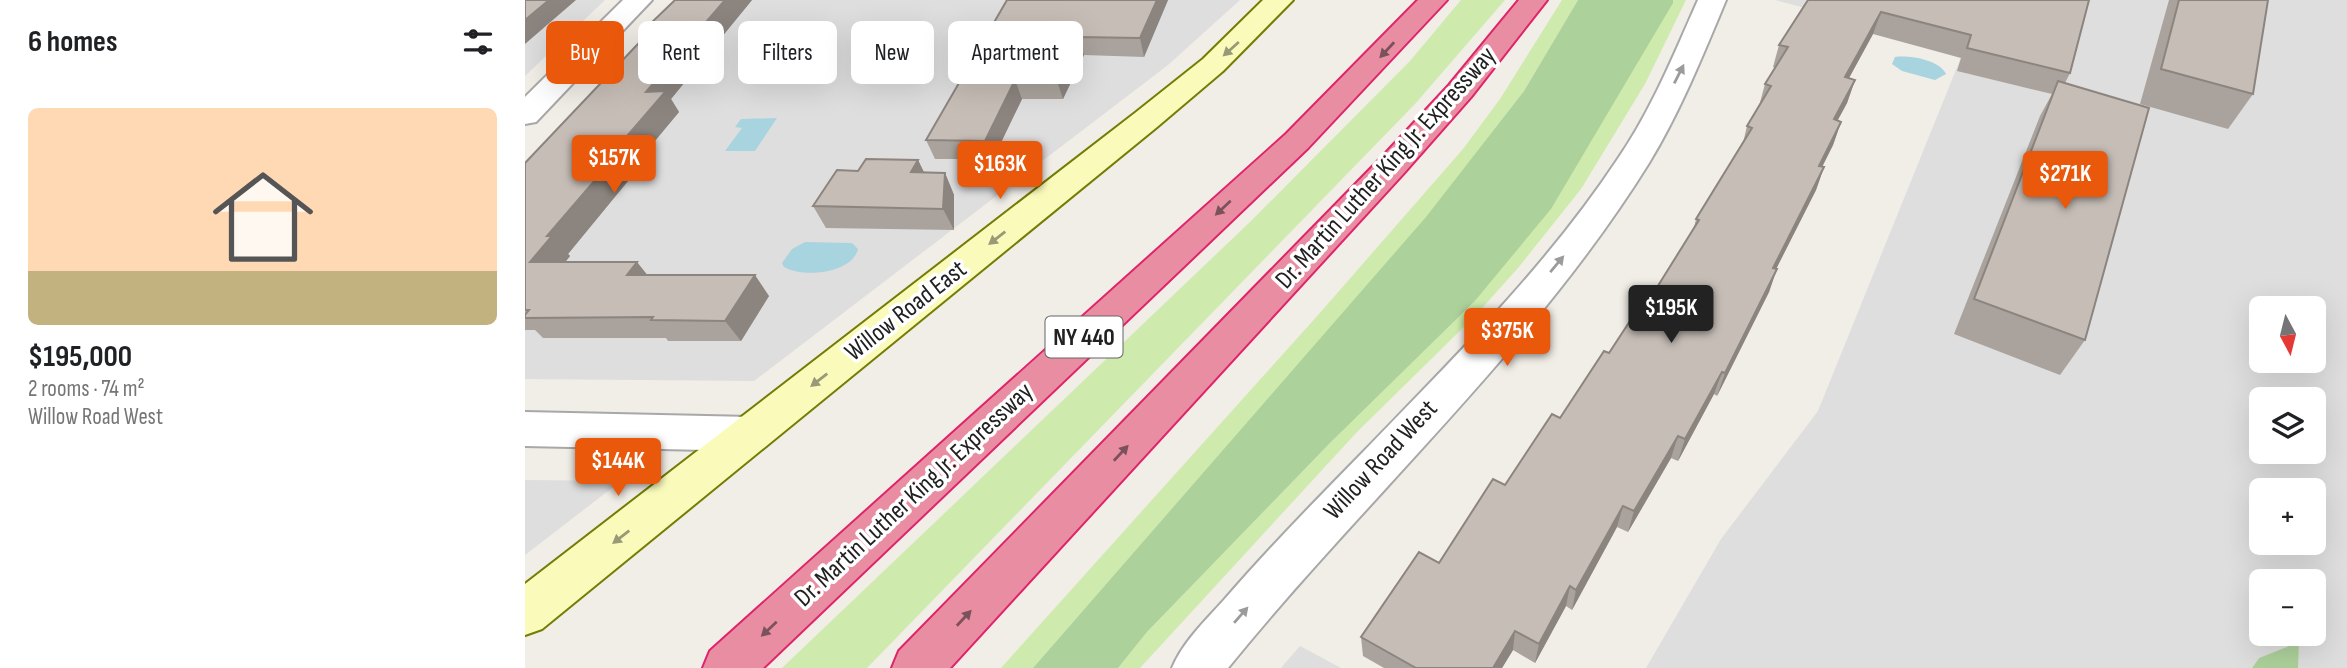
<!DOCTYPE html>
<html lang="en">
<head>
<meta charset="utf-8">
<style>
  body { margin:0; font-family:"Sofia Sans Condensed",sans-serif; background:#f6f6f6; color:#202124; height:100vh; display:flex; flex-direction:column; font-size:26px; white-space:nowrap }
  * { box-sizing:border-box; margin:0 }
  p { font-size:23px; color:#757577 }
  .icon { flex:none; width:38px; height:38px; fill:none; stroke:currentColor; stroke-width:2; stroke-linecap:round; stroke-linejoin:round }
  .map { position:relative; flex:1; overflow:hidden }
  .side { display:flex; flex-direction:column; background:#fff; width:525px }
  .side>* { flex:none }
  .guide { position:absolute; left:21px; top:21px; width:665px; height:63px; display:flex; gap:14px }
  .needle { width:46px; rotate:173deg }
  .fabs { position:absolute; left:1724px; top:296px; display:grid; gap:14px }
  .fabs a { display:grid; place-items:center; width:77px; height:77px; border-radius:10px; background:#fff; box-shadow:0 7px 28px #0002; font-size:35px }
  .price { position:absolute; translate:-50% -60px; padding:0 16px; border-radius:7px; background:#ea580c; color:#fff; font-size:23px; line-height:46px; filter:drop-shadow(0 2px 4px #0008) }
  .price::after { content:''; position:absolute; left:50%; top:42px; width:21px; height:16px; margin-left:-10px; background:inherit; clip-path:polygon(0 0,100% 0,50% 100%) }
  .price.on { background:#222; color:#fff }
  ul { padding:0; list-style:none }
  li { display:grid; align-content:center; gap:14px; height:371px; padding:0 28px }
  li span { display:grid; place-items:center; height:217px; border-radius:10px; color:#555 }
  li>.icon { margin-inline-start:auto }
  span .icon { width:126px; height:126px; fill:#fffc; stroke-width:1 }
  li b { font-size:30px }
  h2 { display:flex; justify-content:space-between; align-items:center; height:84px; padding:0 28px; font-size:30px }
  .pill { padding:0 24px; border-radius:10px; background:#fff; box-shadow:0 7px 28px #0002; font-size:24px; line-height:63px }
  .pill.on { background:#ea580c; color:#fff }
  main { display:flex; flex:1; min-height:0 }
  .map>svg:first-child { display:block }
  .residential { fill:#dfdede; fill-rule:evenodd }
  .grass { fill:#ceebad }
  .forest { fill:#add19b }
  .water { fill:#a7d4df }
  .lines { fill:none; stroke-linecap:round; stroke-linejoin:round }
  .minor-casing { stroke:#a8a8a8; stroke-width:4 }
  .tertiary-casing { stroke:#a8a8a8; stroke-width:4 }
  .secondary-casing { stroke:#737c03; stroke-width:4 }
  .motorway-casing { stroke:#df246b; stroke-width:4 }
  .minor { fill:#fff; fill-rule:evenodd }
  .tertiary { fill:#fff; fill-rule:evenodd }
  .secondary { fill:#fafbbb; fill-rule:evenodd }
  .motorway { fill:#e98ea2; fill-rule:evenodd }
  .wall { fill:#aaa39d }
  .shaded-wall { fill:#8b847f }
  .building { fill:#c6bdb6; stroke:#8b847f; stroke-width:2 }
  .oneway { fill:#989976 }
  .oneway2 { fill:#7b525b }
  .oneway3 { fill:#9b9b9b }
  .labels { text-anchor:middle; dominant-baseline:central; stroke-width:7; stroke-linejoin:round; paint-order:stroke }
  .shield { fill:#fff; stroke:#646464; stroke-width:2 }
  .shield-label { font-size:24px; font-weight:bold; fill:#212121 }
  .street-label { font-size:26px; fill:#212121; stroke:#fff }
</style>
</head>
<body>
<main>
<section class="side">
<h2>6 homes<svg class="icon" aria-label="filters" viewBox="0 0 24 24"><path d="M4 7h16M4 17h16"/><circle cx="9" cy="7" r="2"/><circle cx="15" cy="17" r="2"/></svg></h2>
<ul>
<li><span style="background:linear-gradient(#ffd9b3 75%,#c2b280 0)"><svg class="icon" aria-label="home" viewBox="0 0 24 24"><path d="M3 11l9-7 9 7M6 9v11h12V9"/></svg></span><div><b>$195,000</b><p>2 rooms · 74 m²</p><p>Willow Road West</p></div></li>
</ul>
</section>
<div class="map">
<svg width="1822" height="668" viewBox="0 0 1822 668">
  <rect width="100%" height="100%" fill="#f1ede7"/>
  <!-- residential -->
  <g class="residential">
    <path d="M0,0H80L0,76Z"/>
    <path d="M155,0H715L643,65L229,381L0,379V165Z"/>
    <path d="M1250,0H1822V668H1773V643L1734,658L1727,668H1121L1196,539L1293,411L1439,50ZM1736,308H1788V360H1736ZM1736,399H1788V452H1736ZM1736,490H1788V542H1736ZM1736,581H1788V634H1736Z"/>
    <path d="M0,480L96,481L0,555Z"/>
    <path d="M775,646L816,668H756Z"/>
  </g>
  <!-- grass -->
  <g class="grass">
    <path d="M936,0H980L890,104L342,668H257L726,221L885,61Z"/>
    <path d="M1037,0H1053L999,91L901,218L508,668H476L794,314L938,149L975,99Z"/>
    <path d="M1148,0H1161L1120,84L1056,189L993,268L948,318L832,432L615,668H593L622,632L805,443L949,302Z"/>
  </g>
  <!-- forest -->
  <g class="forest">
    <path d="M1053,0H1148V3L1026,209L949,302L805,443L622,632L593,668H508L901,217L999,91Z"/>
    <path d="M1774,642L1773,668H1727L1734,658Z"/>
  </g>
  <!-- water -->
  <g class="water">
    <path d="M1370,57C1385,55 1414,60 1421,74L1410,80L1377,71L1367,64Z"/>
    <path d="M252,118L230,151H200L217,128L210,127L216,119Z"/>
    <path d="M280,242L327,243L333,249C327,274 277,278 259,267L257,263L267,249Z"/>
  </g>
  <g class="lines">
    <defs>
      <g id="minor">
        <path d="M98,0H127L11,122L0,124V97Z"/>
        <path d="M0,412L226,417L241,422L247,434L241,446L226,451L0,446Z"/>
      </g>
      <path id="tertiary" d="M1173,0H1201C1178,55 1155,112 1124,163C1010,347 839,500 703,668H647C658,642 679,622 698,601C743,549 791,500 839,451C928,359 1021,267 1092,160C1126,111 1149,54 1173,0Z"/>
      <path id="secondary" d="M738,0H768L698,71L632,127L17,629L0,635V584L610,113L678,59Z"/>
      <g id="motorway">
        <path d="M893,0H922L783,148L238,668H178L185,651L761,134Z"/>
        <path d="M994,0H1022L946,97L879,173L425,668H367L374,651L855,159L924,85Z"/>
      </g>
    </defs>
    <!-- minor casing -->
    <use href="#minor" class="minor-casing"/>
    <!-- tertiary casing -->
    <use href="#tertiary" class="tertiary-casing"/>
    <!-- secondary casing -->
    <use href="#secondary" class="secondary-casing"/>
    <!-- motorway casing -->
    <use href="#motorway" class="motorway-casing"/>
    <!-- minor -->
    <use href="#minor" class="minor"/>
    <!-- tertiary -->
    <use href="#tertiary" class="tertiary"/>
    <!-- secondary -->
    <use href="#secondary" class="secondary"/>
    <!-- motorway -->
    <use href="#motorway" class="motorway"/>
  </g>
  <!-- wall -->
  <g class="wall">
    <path d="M150,0H227L146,99L154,112L109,166L112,170L43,254L45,256L40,262L244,296L216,341H143L141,338H18L10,330H0V163L127,29L124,25Z"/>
    <path d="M482,0H643L619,57L559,55L538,99H497L468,159H410L401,140Z"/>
    <path d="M1283,0H1564L1545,73L1540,83L1560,340L1535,375L1429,334L1515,116L1527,94L1432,71L1436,58L1348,34L1324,78L1330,80L1322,103L1312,121L1316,122L1308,145L1297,167H1299L1291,190L1251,269L1244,292L1192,396L1189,394L1153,461L1146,458L1103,532L1092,527L1047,610L1041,606L1010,663L988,650L977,668H859L838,656L836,637L914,563L1035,418L1126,297L1169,228L1171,219L1218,143L1222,126L1234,106L1240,84L1250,68L1248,67L1254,45Z"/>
    <path d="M1644,0H1743L1728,94L1703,129L1615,104Z"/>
    <path d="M393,160L399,172L420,173L429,195V230L301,228L288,206L333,171Z"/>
  </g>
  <!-- shaded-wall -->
  <g class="shaded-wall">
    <path d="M24,0H51L0,44V20Z"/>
    <path d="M200,0H227L146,99L154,112L109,166L112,170L43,254L45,256L24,283L5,262L22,236L90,150L121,92Z"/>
    <path d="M632,0H643L619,57L615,38Z"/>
    <path d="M1356,12L1348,34L1312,100L1320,77Z"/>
    <path d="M553,37L559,55L538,99L532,81Z"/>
    <path d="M490,80L497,99L468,159L460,141Z"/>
    <path d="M1330,80L1322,103L1301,142L1309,119Z"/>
    <path d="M1316,122L1308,145L1286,189L1294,166Z"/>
    <path d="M393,160L403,181L386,172Z"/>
    <path d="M1299,167L1291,190L1240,291L1248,268Z"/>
    <path d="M420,173L429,195V230L418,209Z"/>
    <path d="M112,262L128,282L102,275Z"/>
    <path d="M1252,269L1244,292L1192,396L1200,373Z"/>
    <path d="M230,275L244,296L216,341L200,321Z"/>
    <path d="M1197,372L1189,394L1153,461L1160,439Z"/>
    <path d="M1153,436L1146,458L1103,532L1109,511Z"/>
    <path d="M1098,506L1092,527L1047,610L1051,590Z"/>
    <path d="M1045,586L1041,606L1010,663L1014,644Z"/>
    <path d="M990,631L988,650L977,668H968Z"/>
  </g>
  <!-- building -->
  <g class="building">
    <path d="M0,0H24L0,20Z"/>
    <path d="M150,0H200L121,92L141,91L90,150H96L22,236H27L5,262H112L102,275H230L200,321L126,320L128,317L0,318V315L4,310H0V163L130,26L124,25Z"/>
    <path d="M482,0H632L615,38L553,37L532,81L490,80L460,141L401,140Z"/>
    <path d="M1283,0H1564L1545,73L1442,48L1446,35L1356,12L1320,77L1330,80L1309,119L1316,122L1294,166L1299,167L1248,268L1252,269L1200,373L1197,372L1160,439L1153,436L1109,511L1098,506L1051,590L1045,586L1014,644L990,631L968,668H891L836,637L894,552L914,563L968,479L980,485L1027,414L1035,418L1079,351L1084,353L1122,295L1126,297L1174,220L1171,219L1227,128L1222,126L1246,86L1240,84L1263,47L1254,45Z"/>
    <path d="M1654,0H1743L1728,94L1636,69Z"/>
    <path d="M1533,81L1624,108L1560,340L1449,299Z"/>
    <path d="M341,159L393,160L386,172L420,173L418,209L288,206L312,170L333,171Z"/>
  </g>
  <!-- one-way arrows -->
  <defs><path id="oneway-solid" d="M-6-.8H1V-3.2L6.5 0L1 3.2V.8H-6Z" transform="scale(1.75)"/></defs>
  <g class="oneway">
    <use href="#oneway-solid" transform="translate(706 49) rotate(138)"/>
    <use href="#oneway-solid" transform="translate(472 238) rotate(142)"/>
    <use href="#oneway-solid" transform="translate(294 380) rotate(142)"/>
    <use href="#oneway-solid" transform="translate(96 537) rotate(142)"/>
  </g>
  <g class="oneway2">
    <use href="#oneway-solid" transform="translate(862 50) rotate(133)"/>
    <use href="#oneway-solid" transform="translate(698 208) rotate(137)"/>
    <use href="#oneway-solid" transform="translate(596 453) rotate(-47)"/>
    <use href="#oneway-solid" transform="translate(439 618) rotate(-47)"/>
    <use href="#oneway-solid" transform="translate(244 629) rotate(137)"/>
  </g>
  <g class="oneway3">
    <use href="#oneway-solid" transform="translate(1154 74) rotate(-63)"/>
    <use href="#oneway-solid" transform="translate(1032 264) rotate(-50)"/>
    <use href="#oneway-solid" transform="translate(716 615) rotate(-49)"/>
  </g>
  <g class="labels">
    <!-- shield labels -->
    <rect class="shield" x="520.5" y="316.5" width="77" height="41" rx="5"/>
    <g class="shield-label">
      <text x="559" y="337">NY 440</text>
    </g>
    <!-- street labels -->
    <g class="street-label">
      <text transform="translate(861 168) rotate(-48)">Dr. Martin Luther King Jr. Expressway</text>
      <text transform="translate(381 311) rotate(-38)">Willow Road East</text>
      <text transform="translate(856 460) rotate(-47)">Willow Road West</text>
      <text transform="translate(389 495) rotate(-43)">Dr. Martin Luther King Jr. Expressway</text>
    </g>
  </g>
</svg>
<div class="fabs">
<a><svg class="needle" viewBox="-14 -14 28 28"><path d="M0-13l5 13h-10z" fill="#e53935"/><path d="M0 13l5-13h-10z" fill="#757577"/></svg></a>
<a><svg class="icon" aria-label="layers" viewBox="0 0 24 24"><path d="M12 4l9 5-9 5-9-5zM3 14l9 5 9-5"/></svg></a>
<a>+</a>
<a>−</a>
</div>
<b class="price" style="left:89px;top:195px">$157K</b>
<b class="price" style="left:475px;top:201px">$163K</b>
<b class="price" style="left:1540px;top:211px">$271K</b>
<b class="price on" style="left:1146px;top:345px">$195K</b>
<b class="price" style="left:982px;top:368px">$375K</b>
<b class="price" style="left:93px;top:498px">$144K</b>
<div class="guide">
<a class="pill on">Buy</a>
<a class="pill">Rent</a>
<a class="pill">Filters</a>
<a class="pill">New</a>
<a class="pill">Apartment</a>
</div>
</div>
</main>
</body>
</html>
